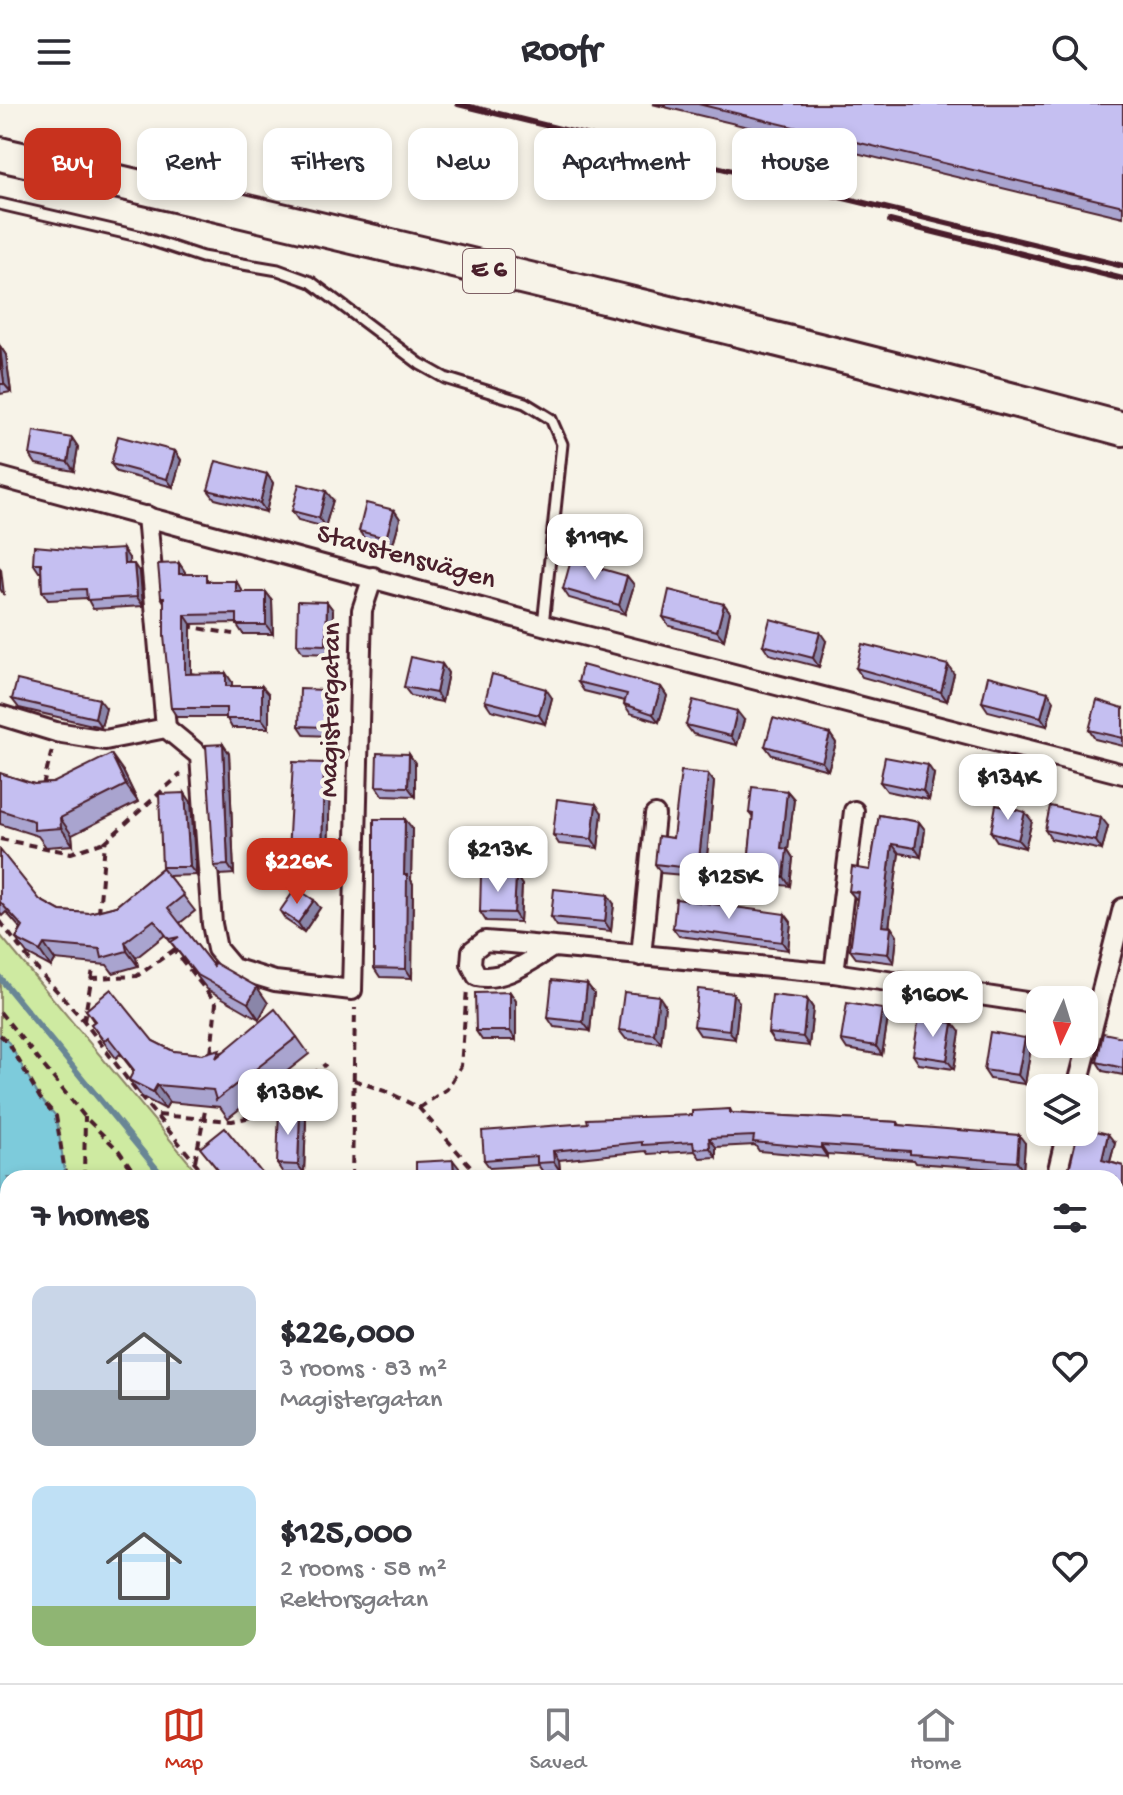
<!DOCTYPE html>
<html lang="en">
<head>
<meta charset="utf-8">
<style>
  body { margin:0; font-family:"Gochi Hand",sans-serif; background:#f2f2f3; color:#2b2b33; height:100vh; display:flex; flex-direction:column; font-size:30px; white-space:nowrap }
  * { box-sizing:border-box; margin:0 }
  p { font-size:26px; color:#7c7c81 }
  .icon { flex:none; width:44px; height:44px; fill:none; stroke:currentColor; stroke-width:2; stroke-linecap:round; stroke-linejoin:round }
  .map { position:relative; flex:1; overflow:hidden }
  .details { position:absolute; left:0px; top:1066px; width:1124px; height:514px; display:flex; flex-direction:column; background:#fff; border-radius:24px 24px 0 0; box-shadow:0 4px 12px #0003 }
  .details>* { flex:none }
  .hud { position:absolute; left:24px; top:24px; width:1076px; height:72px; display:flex; gap:16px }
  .needle { width:52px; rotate:184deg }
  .controls { position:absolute; left:1026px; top:882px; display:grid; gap:16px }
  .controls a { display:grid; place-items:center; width:72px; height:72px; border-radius:16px; background:#fff; box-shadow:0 4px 12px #0003; font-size:40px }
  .price { position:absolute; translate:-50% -68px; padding:0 18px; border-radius:16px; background:#fff; color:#222; font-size:26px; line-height:52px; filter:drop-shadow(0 2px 4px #0008) }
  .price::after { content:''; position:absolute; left:50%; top:48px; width:24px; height:18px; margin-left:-12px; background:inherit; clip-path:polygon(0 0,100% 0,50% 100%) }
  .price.on { background:#c8321e; color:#fff }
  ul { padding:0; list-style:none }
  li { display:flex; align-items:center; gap:24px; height:200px; padding:0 32px }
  li span { display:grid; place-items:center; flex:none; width:224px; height:160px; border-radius:16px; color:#555 }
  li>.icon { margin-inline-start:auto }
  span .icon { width:96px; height:96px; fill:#fffc; stroke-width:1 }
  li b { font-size:34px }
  h2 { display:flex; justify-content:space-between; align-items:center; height:96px; padding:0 32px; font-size:34px }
  .chip { padding:0 28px; border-radius:16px; background:#fff; box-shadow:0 4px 12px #0003; font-size:28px; line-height:72px }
  .chip.on { background:#c8321e; color:#fff }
  header { display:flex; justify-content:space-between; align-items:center; height:104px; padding:0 32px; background:#fff; font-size:36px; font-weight:700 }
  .dock { display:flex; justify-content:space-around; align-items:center; height:112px; border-top:2px solid #e1e1e2; background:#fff; font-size:22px; color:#7c7c81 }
  .dock a { display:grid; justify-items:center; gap:4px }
  .dock .on { color:#c8321e }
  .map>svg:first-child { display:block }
  .green { fill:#ceeaa1; stroke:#8c8466; stroke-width:2 }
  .water { fill:#7dcbdb; stroke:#698695; stroke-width:2 }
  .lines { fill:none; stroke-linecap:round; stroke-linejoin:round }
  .stream { stroke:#698695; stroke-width:6 }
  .lane-casing { stroke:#4a1f2b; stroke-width:15 }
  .street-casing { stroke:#4a1f2b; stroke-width:24 }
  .highway-casing { stroke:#4a1f2b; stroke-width:38 }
  .path { stroke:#4a1f2b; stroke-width:4; stroke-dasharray:8 6; stroke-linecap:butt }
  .lane { stroke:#f7f3e8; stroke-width:9 }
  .street { stroke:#f7f3e8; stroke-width:18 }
  .highway { stroke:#f7f3e8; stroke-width:32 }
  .rail { stroke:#4a1f2b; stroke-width:6 }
  .wall { fill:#a9a4cf; stroke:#4a1f2b; stroke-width:2 }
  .shaded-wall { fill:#8a86a9; stroke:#4a1f2b; stroke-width:2 }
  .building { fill:#c5bff1; stroke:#4a1f2b; stroke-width:2 }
  .labels { text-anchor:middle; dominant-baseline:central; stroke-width:8; stroke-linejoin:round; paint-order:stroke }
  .shield { fill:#f7f3e8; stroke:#7e5f64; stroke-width:2 }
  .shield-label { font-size:26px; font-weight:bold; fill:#4a1f2b }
  .street-label { font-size:28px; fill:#4a1f2b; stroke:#f7f3e8 }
</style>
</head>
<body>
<header><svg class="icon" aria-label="menu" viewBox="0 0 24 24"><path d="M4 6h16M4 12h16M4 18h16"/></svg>Roofr<svg class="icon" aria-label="search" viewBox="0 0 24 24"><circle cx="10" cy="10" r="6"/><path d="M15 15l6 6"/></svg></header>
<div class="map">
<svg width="1123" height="1579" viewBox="0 0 1123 1579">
  <rect width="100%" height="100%" fill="#f7f3e8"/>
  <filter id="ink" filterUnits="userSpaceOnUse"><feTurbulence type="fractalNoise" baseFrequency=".0125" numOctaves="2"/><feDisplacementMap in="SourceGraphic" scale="16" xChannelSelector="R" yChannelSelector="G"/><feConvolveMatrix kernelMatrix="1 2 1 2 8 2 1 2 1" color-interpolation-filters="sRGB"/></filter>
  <g filter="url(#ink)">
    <!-- green -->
    <g class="green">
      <path d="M0,831L202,1074H8V1572H623L629,1579H0Z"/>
      <path d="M1116,1229H1123V1313L1116,1311Z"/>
    </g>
    <!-- water -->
    <path class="water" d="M0,931L9,939L40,994L56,1012L66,1074H8V1465L0,1464V1380L2,1379L0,1374Z"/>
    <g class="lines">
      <!-- stream -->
      <g class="stream">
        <path d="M0,874L164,1074"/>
        <path d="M560,1572L565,1579"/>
      </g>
      <defs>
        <path id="lane" d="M0,100L138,132L202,153L278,166L311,178L420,260L445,274L525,299L551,315L562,340L543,521"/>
        <g id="street">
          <path d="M0,373L543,521L1123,670"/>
          <path d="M147,412L166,624"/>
          <path d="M0,611L56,628L105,636L166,624L200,652L212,820L217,845L233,864L275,877L352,886L362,506L373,473"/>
          <path d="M553,843C531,856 504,878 477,872L471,860L472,847L485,837L511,839L834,869L1040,900"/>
          <path d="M641,852L655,711"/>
          <path d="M834,869L854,707"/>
          <path d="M1077,984L1123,804"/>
          <path d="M1056,1074L1067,1028"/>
          <path d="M1116,1127L1123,1128"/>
        </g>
        <path id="highway" d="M0,50C375,138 751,225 1123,325"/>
      </defs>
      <!-- lane casing -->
      <use href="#lane" class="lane-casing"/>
      <!-- street casing -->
      <use href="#street" class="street-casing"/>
      <!-- highway casing -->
      <use href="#highway" class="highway-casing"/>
      <!-- path -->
      <g class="path">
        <path d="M186,522L233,530"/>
        <path d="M43,682L52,646"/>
        <path d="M0,735L71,749L105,738"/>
        <path d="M99,809L105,738L181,670"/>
        <path d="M0,817L29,856L84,917L139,991L208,1074"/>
        <path d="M177,844L174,846L216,899L211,950"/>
        <path d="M91,874L137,872L174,846"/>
        <path d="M0,908L85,1013L119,1047L138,1074"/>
        <path d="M84,917L93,865"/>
        <path d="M0,931L9,939L40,994L56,1012L66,1074"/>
        <path d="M354,976L390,989L419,1004L481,1074"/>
        <path d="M419,1004L447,985L461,962L467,885"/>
        <path d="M158,1011L232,1017L260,1011L326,960"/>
        <path d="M195,1057L205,1007"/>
        <path d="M84,1074L85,1013"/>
        <path d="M317,1074L321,1071"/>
        <path d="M352,1074L355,904"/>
        <path d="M1116,1239L1123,1240"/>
        <path d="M0,1464L8,1465"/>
        <path d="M0,1490H8"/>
        <path d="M94,1572L97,1579"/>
        <path d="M508,1572L513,1579"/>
        <path d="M197,1579L200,1572"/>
      </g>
      <!-- lane -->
      <use href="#lane" class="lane"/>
      <!-- street -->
      <use href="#street" class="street"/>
      <!-- highway -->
      <use href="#highway" class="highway"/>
      <!-- rail -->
      <g class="rail">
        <path d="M458,0L1123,162"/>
        <path d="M890,117L1123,175"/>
      </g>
    </g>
    <!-- wall -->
    <g class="wall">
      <path d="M652,0H1123V113Z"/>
      <path d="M0,242L6,251L11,288L0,290Z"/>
      <path d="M72,334L78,343L74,367L36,360L30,351Z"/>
      <path d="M175,347L181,356L173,383L117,368L111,360Z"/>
      <path d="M267,370L273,379L266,408L215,395L208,386Z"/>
      <path d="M333,396L325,423L298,416L292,407Z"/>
      <path d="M394,406L400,415L392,443L365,435L359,427Z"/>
      <path d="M129,454V460L140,469L143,502L93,505L87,494L48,496L42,487L41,468H39L33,459Z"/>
      <path d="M179,459L185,468V470L211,477H236L242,488H266L272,496L273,530H243L237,521V519L191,520V569L232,578V582L269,590V624H232L226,613H177L171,604L164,498L161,493Z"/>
      <path d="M627,472L634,481L625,510L569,494L563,485Z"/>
      <path d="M327,498L333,506L332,550L303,549L297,540Z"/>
      <path d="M724,500L730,508L724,536L669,522L663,513Z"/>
      <path d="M826,537L819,563L769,550L763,541Z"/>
      <path d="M442,560L448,569L442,598L411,592L404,583Z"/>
      <path d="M856,564L954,570L947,597L862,573Z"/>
      <path d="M578,578L661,583L667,592L659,618L630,609L624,600L625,597L584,587Z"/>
      <path d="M325,586L331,595L330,632L305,631L299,622Z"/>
      <path d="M1048,588L1054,597L1047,622L988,607L982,598Z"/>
      <path d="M552,594L545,620L491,606L485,597Z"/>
      <path d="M12,595L106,604L101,623L19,604Z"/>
      <path d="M1123,604V642L1095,635L1089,626Z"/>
      <path d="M744,616L737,641L693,630L686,621Z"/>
      <path d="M830,630L836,639L828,666L772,651L765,642Z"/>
      <path d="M229,649L234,770L220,771L214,762Z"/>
      <path d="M409,650L415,659V692L382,691L376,682Z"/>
      <path d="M324,659L330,668L328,759L295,758L288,749Z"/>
      <path d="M123,667L138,698L72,731L73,741L46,743L38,732L0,720V669L34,680L53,679Z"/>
      <path d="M708,670L714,678L705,773L661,769L655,760L673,734Z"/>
      <path d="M934,670L929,696L887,687L880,678Z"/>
      <path d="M787,687L794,695L788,746L793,754L790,782L753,778L747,769L753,714L749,709Z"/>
      <path d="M191,698L196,771L168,772L195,807L180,819L214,863L268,899L259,915L207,885L165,831L136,854L138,862L113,869L107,861L55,856L51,863L27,850L16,835L21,825L6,808L2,812L0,809V746L40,796L60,807L89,809L116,802L162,764Z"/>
      <path d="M602,709L598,744L559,740L553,731Z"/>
      <path d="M879,711L919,718L925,726L921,753L899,749L889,823H891L897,832L894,859L856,854L850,846L857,796L849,787L870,766Z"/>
      <path d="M1032,717L1025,744L997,737L991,728Z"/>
      <path d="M1108,722L1102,746L1051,735L1045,726Z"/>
      <path d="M412,724L411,776L413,780L412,874L380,873L374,864Z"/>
      <path d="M516,772L522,781L520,818L486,817L480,808Z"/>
      <path d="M614,800L611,827L557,822L551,813Z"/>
      <path d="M320,804L304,828L286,816L280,807Z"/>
      <path d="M785,810L791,818L788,846L679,832L673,824Z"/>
      <path d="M587,880L594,889L590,927L554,923L548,914Z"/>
      <path d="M510,888L516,897V936H482L476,927Z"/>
      <path d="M807,895L813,904L809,942L774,938L768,929Z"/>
      <path d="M739,898L735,935L700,931L694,922Z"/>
      <path d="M665,901L661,939L626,935L619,926Z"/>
      <path d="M86,906L153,937L173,947L202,950L222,948L297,933L309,950L228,1014L220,1003L169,998L165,1005L142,993L129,976L134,968L120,950L116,954L103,937L91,920L94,918Z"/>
      <path d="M888,914L882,951L847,945L841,936Z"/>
      <path d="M960,928L954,965L919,960L913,951Z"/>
      <path d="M1123,933V971L1103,967L1097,958Z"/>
      <path d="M1031,943L1025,980L990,975L984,966Z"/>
      <path d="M730,1005L732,1009L898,1018L900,1021L1025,1039L1023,1067L916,1059L914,1056L827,1050V1053L759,1047L755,1041L716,1043V1053L700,1054L695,1047L648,1050L646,1047L559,1056L560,1067L543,1068L538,1061L490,1064L484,1056L692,1011Z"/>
      <path d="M300,1006L306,1015L304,1069H283L277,1060Z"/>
      <path d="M1115,1039L1110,1058L1123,1062V1096L1116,1095V1074H1067Z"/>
      <path d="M1116,1141H1117L1123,1149V1187L1116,1188Z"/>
      <path d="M1116,1333L1123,1334V1579L1116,1572Z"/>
    </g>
    <!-- shaded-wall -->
    <g class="shaded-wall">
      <path d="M0,242L6,251L11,288L4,280Z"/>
      <path d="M72,334L78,343L74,367L68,358Z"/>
      <path d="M175,347L181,356L173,383L167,375Z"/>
      <path d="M267,370L273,379L266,408L260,399Z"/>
      <path d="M326,387L333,396L325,423L319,414Z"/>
      <path d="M394,406L400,415L392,443L386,434Z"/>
      <path d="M123,445L129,454L130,469L124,460Z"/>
      <path d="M179,459L185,468V479L179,470Z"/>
      <path d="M134,460L140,469L143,502L137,493Z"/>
      <path d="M0,464L1,465L4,491L0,485Z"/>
      <path d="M627,472L634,481L625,510L619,501Z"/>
      <path d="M236,477L242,486V496L236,488Z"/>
      <path d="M266,488L272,496L273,530L266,521Z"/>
      <path d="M327,498L333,506L332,550L326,541Z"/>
      <path d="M724,500L730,508L724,536L717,527Z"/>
      <path d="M185,511L191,520V578L185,570Z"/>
      <path d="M820,528L826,537L819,563L813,554Z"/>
      <path d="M442,560L448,569L442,598L436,589Z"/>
      <path d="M948,561L954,570L947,597L941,588Z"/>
      <path d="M226,569L232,578V590L226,582Z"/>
      <path d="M262,582L269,590V624L262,615Z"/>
      <path d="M661,583L667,592L659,618L653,610Z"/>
      <path d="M546,585L552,594L545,620L539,611Z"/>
      <path d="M325,586L331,595L330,632L324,623Z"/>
      <path d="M1048,588L1054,597L1047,622L1041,613Z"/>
      <path d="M99,595L106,604L101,623L95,614Z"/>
      <path d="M737,607L744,616L737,641L731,632Z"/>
      <path d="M830,630L836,639L828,666L822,658Z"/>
      <path d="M223,640L229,649L234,770L228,761Z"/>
      <path d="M111,650L123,667L138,698L126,681Z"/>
      <path d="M409,650L415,659V692L408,683Z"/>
      <path d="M324,659L330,668L328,759L322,750Z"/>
      <path d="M928,661L934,670L929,696L923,687Z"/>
      <path d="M708,670L714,678L705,773L698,765Z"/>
      <path d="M787,687L794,695L788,746L793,754L790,782L784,773L781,744Z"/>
      <path d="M185,689L191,698L196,771L190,763Z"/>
      <path d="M596,700L602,709L598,744L592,735Z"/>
      <path d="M1025,708L1032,717L1025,744L1018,736Z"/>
      <path d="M1101,713L1108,722L1102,746L1096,737Z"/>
      <path d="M60,714L72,731L73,741L61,724Z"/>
      <path d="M405,715L412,724L411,776L413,780L412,874L406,865L404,771Z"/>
      <path d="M919,718L925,726L921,753L915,744Z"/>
      <path d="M892,740L899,749L888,831L882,822Z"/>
      <path d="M516,772L522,781L520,818L514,809Z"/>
      <path d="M608,791L614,800L611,827L605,818Z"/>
      <path d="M314,796L320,804L304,828L298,819Z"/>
      <path d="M785,810L791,818L788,846L782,838Z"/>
      <path d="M891,823L897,832L894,859L888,850Z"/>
      <path d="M125,838L136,854L138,862L127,847Z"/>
      <path d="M44,840L55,856L51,863L40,847Z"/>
      <path d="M587,880L594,889L590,927L583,918Z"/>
      <path d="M257,883L268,899L259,915L248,899Z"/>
      <path d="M510,888L516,897V936L510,927Z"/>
      <path d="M733,889L739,898L735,935L729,926Z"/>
      <path d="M659,892L665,901L661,939L654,930Z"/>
      <path d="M807,895L813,904L809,942L803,933Z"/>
      <path d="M882,905L888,914L882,951L876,942Z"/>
      <path d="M953,919L960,928L954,965L947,956Z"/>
      <path d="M1025,934L1031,943L1025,980L1018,971Z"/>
      <path d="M157,981L169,998L165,1005L153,988Z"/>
      <path d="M300,1006L306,1015L304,1069L298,1061Z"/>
      <path d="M1108,1030L1115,1039L1108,1065L1102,1056Z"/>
      <path d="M1019,1031L1025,1039L1023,1067L1017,1058Z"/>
      <path d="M709,1034L716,1043V1053L710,1044Z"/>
      <path d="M821,1041L827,1050V1053L821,1044Z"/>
      <path d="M553,1047L559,1056L560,1067L554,1058Z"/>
      <path d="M453,1056L460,1065V1074L454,1073Z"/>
      <path d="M1123,1469V1497L1119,1492Z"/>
      <path d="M1116,1494L1123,1504V1524L1120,1540L1116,1534Z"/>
    </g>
    <!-- building -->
    <g class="building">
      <path d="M698,0H1123V102Z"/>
      <path d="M0,245L4,280H0Z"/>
      <path d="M34,327L72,334L68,358L30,351Z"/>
      <path d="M118,332L175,347L167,375L111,360Z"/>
      <path d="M216,357L267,370L260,399L208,386Z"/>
      <path d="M299,380L326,387L319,414L292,407Z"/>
      <path d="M366,399L394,406L386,434L359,427Z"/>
      <path d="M34,442L90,447L123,445L124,460H134L137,493L87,496L86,485L42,487L41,459H33Z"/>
      <path d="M571,456L627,472L619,501L563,485Z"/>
      <path d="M179,459V470H206V477H236V488H266V521H237V510L185,511V570L226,569V582H262V615H226V604H171L164,532V493H161L158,460Z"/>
      <path d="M669,486L724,500L717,527L663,513Z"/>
      <path d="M298,497L327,498L326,541L297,540Z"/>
      <path d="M770,515L820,528L813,554L763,541Z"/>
      <path d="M862,540L948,561L941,588L856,564Z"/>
      <path d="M411,553L442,560L436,589L404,583Z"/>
      <path d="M582,561L661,583L653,610L624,600L627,590L578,578Z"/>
      <path d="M492,570L546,585L539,611L485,597Z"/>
      <path d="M988,572L1048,588L1041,613L982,598Z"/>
      <path d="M17,576L99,595L95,614L12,595Z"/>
      <path d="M300,585L325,586L324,623L299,622Z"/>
      <path d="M693,596L737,607L731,632L686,621Z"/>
      <path d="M1097,596L1123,604V634L1089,626Z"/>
      <path d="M773,614L830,630L822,658L765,642Z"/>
      <path d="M223,640L228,761L214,762L206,641Z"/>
      <path d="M377,649L409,650L408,683L376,682Z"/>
      <path d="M111,650L126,681L60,714L61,724L34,726V717L0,706V669L34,680L53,679Z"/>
      <path d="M885,653L928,661L923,687L880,678Z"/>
      <path d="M293,658L324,659L322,750L288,749Z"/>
      <path d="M681,667L708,670L698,765L655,760L658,732L673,734Z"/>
      <path d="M752,683L787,687L781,744L787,745L784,773L747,769L753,710L749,709Z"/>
      <path d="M185,689L190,763H162L159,690Z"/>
      <path d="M557,695L596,700L592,735L553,731Z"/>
      <path d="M996,701L1025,708L1018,736L991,728Z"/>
      <path d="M1050,702L1101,713L1096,737L1045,726Z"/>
      <path d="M879,711L919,718L915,744L892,740L882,822L891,823L888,850L850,846L858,788L849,787L852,763L870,766Z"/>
      <path d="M374,715H405L404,771H407L406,865L374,864Z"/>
      <path d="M0,746L40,796L60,807L89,809L116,802L162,764L184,791L168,804L214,863L213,858L257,883L248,899L196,870L171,838L179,833L169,835L154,816L125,838L127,847L102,854L100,845L44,840L40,847L16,835L23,823L0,798Z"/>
      <path d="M481,770L516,772L514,809L480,808Z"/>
      <path d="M296,784L314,796L298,819L280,807Z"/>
      <path d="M554,785L608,791L605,818L551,813Z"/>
      <path d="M676,795L785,810L782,838L673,824Z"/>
      <path d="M552,876L587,880L583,918L548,914Z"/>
      <path d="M111,885L153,937L173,947L202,950L220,945L216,954L275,905L297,933L216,996L213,986L157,981L153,988L129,976L134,966L108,933L104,937L91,920L95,917L86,906Z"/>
      <path d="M698,885L733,889L729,926L694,922Z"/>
      <path d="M510,888V927H476L475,889Z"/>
      <path d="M624,888L659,892L654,930L619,926Z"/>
      <path d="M772,891L807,895L803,933L768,929Z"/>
      <path d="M847,899L882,905L876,942L841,936Z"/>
      <path d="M919,913L953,919L947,956L913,951Z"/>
      <path d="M990,928L1025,934L1018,971L984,966Z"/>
      <path d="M1103,929L1123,933V964L1097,958Z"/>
      <path d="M279,1005L300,1006L298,1061L277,1060Z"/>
      <path d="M730,1005V1009L898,1018V1021L1019,1031L1017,1058L910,1050V1047L821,1041V1044L753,1038L754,1032L709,1034L710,1044L694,1045L693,1038L642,1041V1038L553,1047L554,1058L537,1059V1052L484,1056L482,1027L588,1019L587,1015L692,1011V1007Z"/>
      <path d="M225,1024L266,1074H213L211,1072L218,1066L200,1044Z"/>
      <path d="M1084,1024L1108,1030L1102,1056L1123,1062V1089L1116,1087V1074H1067L1078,1028H1084Z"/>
      <path d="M453,1056L454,1073L416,1074V1058Z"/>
      <path d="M1116,1141H1117L1119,1151H1123V1177L1116,1178Z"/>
      <path d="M1116,1333L1123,1334V1469L1119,1492L1116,1491Z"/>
      <path d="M1116,1524L1123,1525V1579H1070L1071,1572H1116Z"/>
      <path d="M721,1572H829L834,1579H727Z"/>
    </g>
  </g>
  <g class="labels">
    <!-- shield labels -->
    <rect class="shield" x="463" y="145" width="52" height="44" rx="6"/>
    <g class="shield-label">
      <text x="489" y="167">E 6</text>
    </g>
    <!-- street labels -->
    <g class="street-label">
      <text transform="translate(406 454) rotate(15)">Stavstensvägen</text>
      <text transform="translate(332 606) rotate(-89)">Magistergatan</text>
    </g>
  </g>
</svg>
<div class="controls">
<a><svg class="needle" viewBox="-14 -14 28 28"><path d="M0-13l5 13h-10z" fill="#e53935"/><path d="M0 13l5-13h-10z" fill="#7c7c81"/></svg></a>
<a><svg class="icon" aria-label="layers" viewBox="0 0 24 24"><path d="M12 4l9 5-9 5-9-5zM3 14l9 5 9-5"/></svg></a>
</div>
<b class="price" style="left:595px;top:478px">$119K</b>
<b class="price" style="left:1008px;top:718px">$134K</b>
<b class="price" style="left:498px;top:790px">$213K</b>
<b class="price on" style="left:297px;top:802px">$226K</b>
<b class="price" style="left:729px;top:817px">$125K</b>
<b class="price" style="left:933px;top:935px">$160K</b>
<b class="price" style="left:288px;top:1033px">$138K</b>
<div class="hud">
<a class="chip on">Buy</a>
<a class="chip">Rent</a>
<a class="chip">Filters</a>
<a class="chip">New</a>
<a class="chip">Apartment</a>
<a class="chip">House</a>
</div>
<section class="details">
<h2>7 homes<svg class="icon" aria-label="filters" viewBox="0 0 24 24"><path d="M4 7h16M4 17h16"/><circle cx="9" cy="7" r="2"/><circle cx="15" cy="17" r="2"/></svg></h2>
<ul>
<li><span style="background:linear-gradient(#c9d6e8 65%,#9aa5b1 0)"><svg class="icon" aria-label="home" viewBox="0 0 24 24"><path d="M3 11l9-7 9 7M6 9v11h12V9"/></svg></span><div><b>$226,000</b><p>3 rooms · 83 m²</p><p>Magistergatan</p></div><svg class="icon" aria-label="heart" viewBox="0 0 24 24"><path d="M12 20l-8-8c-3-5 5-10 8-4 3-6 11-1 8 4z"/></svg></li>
<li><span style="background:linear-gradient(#bfe0f5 75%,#8fb573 0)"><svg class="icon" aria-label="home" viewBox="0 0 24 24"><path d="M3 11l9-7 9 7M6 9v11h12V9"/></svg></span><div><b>$125,000</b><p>2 rooms · 58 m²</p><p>Rektorsgatan</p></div><svg class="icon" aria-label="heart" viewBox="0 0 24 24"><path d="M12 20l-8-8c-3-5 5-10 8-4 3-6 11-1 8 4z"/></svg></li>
</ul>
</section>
</div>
<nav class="dock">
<a class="on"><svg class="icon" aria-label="map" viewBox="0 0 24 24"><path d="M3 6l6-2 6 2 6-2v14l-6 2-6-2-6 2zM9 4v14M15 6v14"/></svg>Map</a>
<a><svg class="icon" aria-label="saved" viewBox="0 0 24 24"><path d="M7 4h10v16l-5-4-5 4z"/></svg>Saved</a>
<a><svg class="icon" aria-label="home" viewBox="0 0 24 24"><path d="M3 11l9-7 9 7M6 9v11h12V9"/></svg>Home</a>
</nav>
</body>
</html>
